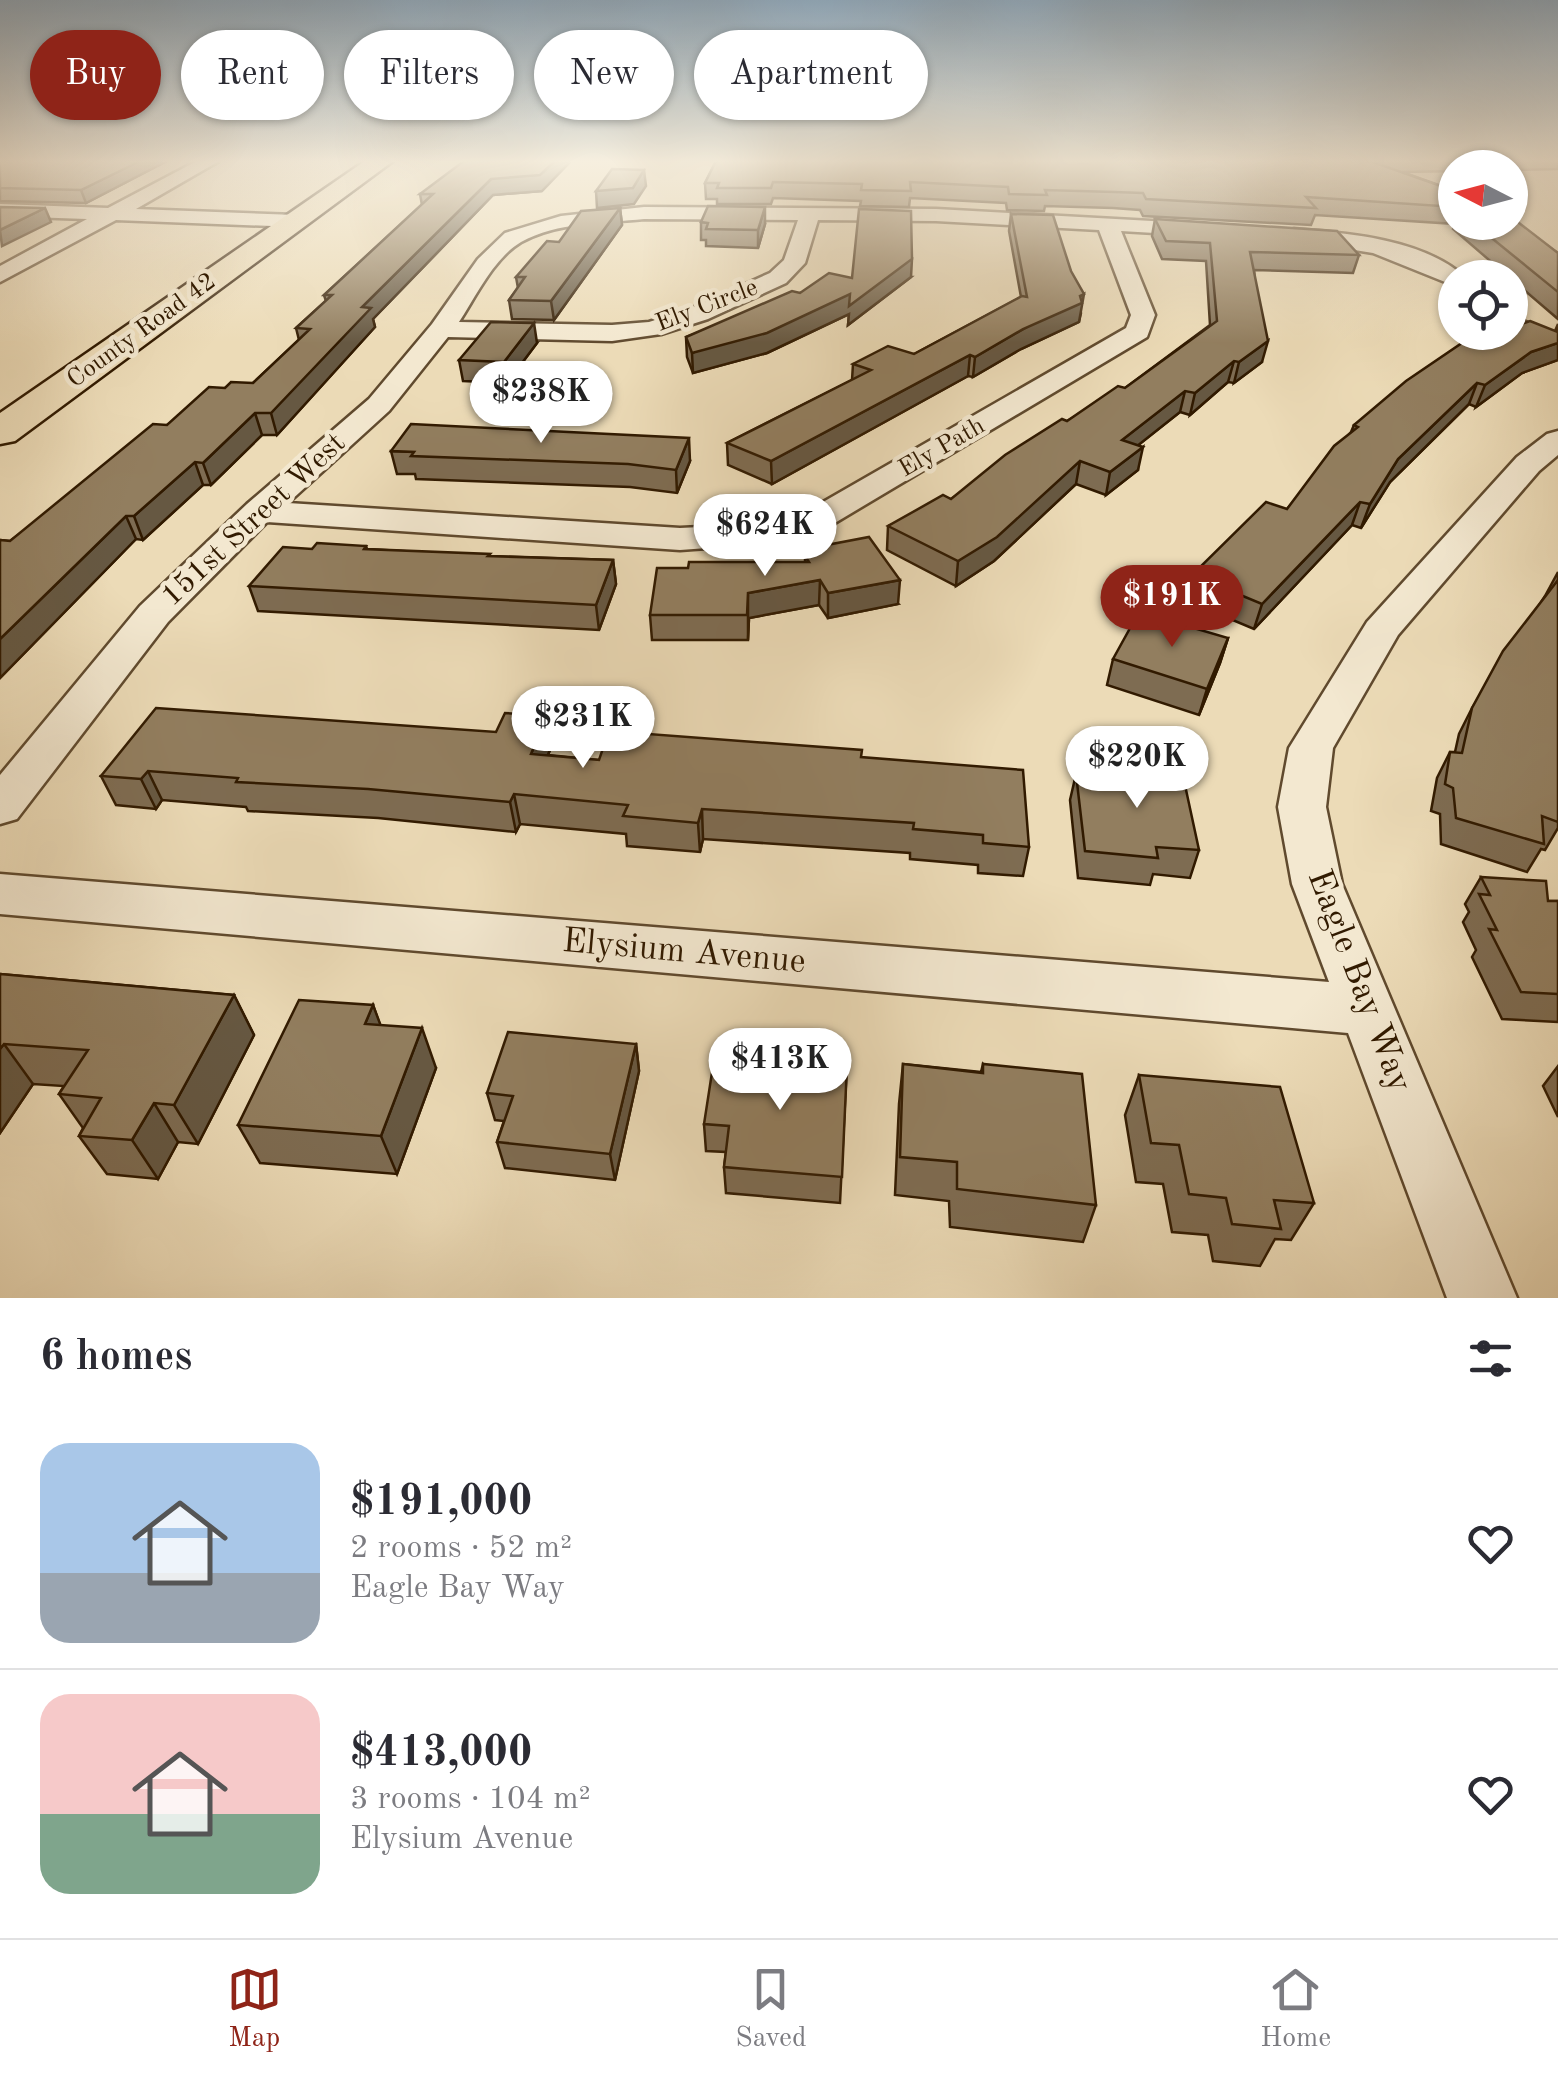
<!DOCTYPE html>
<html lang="en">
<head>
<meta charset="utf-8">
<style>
  body { margin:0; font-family:"Old Standard TT",serif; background:#f2f2f3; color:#2b2b33; height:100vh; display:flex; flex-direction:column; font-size:38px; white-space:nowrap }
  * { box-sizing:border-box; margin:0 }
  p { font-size:32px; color:#7c7c81 }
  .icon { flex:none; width:55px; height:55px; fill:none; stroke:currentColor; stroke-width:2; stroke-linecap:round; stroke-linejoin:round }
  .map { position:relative; height:1298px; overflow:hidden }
  .details { display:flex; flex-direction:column; background:#fff; flex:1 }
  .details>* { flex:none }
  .guide { position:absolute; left:30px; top:30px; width:1000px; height:90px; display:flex; gap:20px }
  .needle { width:65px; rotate:276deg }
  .buttons { position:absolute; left:1438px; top:150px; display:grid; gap:20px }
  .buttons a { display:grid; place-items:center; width:90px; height:90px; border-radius:50%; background:#fff; box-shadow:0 2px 8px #0004; font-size:50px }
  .price { position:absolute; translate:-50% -85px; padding:0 22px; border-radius:35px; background:#fff; color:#222; font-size:32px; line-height:65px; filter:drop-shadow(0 2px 5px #0008) }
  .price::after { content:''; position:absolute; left:50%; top:60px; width:30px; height:22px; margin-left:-15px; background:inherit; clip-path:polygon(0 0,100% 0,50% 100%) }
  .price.active { background:#8f2418; color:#fff }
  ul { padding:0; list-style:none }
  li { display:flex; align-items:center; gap:30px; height:250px; padding:0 40px }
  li+li { border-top:2px solid #e1e1e2 }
  li span { display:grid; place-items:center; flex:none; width:280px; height:200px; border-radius:30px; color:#555 }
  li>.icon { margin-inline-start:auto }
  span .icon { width:120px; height:120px; fill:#fffc; stroke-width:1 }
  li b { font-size:42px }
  h2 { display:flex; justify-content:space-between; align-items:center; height:120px; padding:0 40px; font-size:42px }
  .chip { padding:0 35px; border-radius:45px; background:#fff; box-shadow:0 2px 8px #0004; font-size:35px; line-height:90px }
  .chip.active { background:#8f2418; color:#fff }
  .tab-bar { display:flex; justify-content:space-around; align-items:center; height:140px; border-top:2px solid #e1e1e2; background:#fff; font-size:28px; color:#7c7c81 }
  .tab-bar a { display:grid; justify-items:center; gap:5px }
  .tab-bar .active { color:#8f2418 }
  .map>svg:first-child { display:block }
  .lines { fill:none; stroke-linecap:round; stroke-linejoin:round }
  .street-casing { stroke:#604a2e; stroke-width:5 }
  .highway-casing { stroke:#311a00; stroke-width:5 }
  .street { fill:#f3e8d0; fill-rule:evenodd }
  .highway { fill:#ecdbb7; fill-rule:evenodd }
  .wall { fill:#7e6c52; stroke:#311a00; stroke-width:2.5 }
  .shaded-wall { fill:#665842; stroke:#311a00; stroke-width:2.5 }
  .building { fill:#927e5f; stroke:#311a00; stroke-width:2.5 }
  .labels { text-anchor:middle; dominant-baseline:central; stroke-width:9; stroke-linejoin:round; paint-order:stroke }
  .far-street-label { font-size:25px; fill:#311a00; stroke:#f3e8d0 }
  .street-label { font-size:30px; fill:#311a00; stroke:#f3e8d0 }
  .near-street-label { font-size:35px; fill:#311a00; stroke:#f3e8d0 }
</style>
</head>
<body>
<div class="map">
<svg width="1558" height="1298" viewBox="0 0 1558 1298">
  <rect width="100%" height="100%" fill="#ecdbb7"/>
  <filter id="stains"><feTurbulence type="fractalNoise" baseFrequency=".002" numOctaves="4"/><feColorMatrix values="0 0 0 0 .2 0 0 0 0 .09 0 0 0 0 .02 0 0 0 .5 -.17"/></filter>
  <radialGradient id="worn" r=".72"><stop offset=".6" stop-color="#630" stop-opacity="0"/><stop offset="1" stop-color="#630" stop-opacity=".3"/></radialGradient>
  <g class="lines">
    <defs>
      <g id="street">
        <path d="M197,161H219L136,209L296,215L306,221L296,227L116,220L0,282V266L87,219L0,216V204L108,208Z"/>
        <path d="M644,207L936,209L1206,224L1216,230L1206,236L1121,231L1155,315L1147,337L828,527L762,544L680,550L267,522L168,622L17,819L0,824V775L140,606L247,504L369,399L432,324L478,259L505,233L561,216ZM644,219L798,220L784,260L770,273L690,309L649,322L612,325L459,322C476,296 494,258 521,242C557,222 605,223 644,219ZM818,220L936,221L1099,230L1131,315L1126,328L804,513L762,524L680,528L288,503L389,411L448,337L612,341L661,334L708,319L786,283L805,263Z"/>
        <path d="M1294,229C1348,233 1424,239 1466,278H1455V286L1373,253L1287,239L1283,235Z"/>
        <path d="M1510,315L1558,336V354L1510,332Z"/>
        <path d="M1558,431V455L1539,471L1398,635L1333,748L1326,807L1342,884L1517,1298H1447L1348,1033L0,914V874L1329,982L1292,884L1278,807L1289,748L1367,622L1517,457L1547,434Z"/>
      </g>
      <path id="highway" d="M365,161H393L15,441L0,444V413Z"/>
    </defs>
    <!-- street casing -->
    <use href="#street" class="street-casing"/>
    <!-- highway casing -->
    <use href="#highway" class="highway-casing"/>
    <!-- street -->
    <use href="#street" class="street"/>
    <!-- highway -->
    <use href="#highway" class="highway"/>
  </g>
  <!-- wall -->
  <g class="wall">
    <path d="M0,161H167L86,203L0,201Z"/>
    <path d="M716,161H1558V169L1510,170V168H1455V171L1402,172L1455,191V222H1510L1558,253V319L1453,229L1455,224L1315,215L1311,225L1143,216L1140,210L1113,208L1045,206L1044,211L1007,210L1006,203L910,198L909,207L860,206L861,201L773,198L771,204H717V199H706L705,183Z"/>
    <path d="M542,191L493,195L373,319L375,327L277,435H262L211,485H203L143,540L136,539L0,678V540L10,541L167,425L225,388L253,383L299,340L296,328L326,301L324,295L422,205L420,194Z"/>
    <path d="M620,208L622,225L554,320L512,319L509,300L518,288L516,277L559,242Z"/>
    <path d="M1011,214L1081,313L1079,322L1021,349L973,377L968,376L772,484L728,465L727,443L852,380L853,364L914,354L1021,297L1009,231Z"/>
    <path d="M1155,219L1359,255L1353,273L1254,270L1262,362L1234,383L1228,382L1190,415L1180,412L1138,445V470L1106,495L1076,484L994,561L956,586L887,550L888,526L951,499L1067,421L1125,388L1210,325L1206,261L1162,259L1152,236Z"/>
    <path d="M701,222L765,224L758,248L706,246V240H701Z"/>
    <path d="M911,277L848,325L849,314L767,353L693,373L687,357L686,337L800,293L852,278Z"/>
    <path d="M1558,324V360L1522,373L1476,407L1469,404L1390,482L1361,528L1352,525L1254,629L1185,600L1192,575L1287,509L1351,432L1354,425L1555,331Z"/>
    <path d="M537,343L507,383L463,381L459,360Z"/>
    <path d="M391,451L690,461L677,493L630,487L416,479L415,474H397Z"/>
    <path d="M366,546L367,549L490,556L613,560L616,584L599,630L258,611L249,586L312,549Z"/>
    <path d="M811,548L898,604L828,618L819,605L749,618L748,640H652L650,615L688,568L805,562V556L810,555Z"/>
    <path d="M1558,572V828L1545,850L1541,849L1527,872L1441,844L1440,814L1431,811L1437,778L1450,752H1455L1459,734L1472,708L1545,596Z"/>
    <path d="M1228,638L1220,663L1199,715L1107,685L1113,659Z"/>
    <path d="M547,716L552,745L548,755L599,760L861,757L1029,847L1023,876L978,873V865L910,859V853L703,839L700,852L627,846L626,834L520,824L516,832L378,818L248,811L246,807L162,800L156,809L116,805L101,776L496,732Z"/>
    <path d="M1135,759L1199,850L1190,878L1153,874L1150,885L1078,878L1070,800L1076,774L1130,778Z"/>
    <path d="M1481,877L1548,901H1558V1022L1502,1019L1472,957L1476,950L1463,922L1469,912L1465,904Z"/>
    <path d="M0,974L234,995L254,1035L198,1144L178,1142L158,1179L107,1174L79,1136L83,1128L59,1094L64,1086L33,1084L0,1133Z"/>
    <path d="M373,1005L380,1025L436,1068L397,1174L260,1163L238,1125Z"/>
    <path d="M636,1044L639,1071L615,1180L505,1168L497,1142L504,1121L495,1120L487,1093Z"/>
    <path d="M847,1064L840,1203L726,1193L724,1167L726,1152L706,1151L704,1124Z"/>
    <path d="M903,1064L981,1072L983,1064L1096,1205L1083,1242L950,1227L949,1201L895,1195L899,1104Z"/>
    <path d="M1558,1066V1117L1543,1086Z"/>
    <path d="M1139,1075L1314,1203L1291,1240L1275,1239L1260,1266L1213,1261L1208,1235L1172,1232L1163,1184L1136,1182L1125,1115Z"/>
  </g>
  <!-- shaded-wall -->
  <g class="shaded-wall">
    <path d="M140,161H167L86,203L81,190Z"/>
    <path d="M555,161H571L542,191L493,195L373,319L375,327L277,435L271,413L362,307L491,179Z"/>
    <path d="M644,170L646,186L634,204L597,208L596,191Z"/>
    <path d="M765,207V224L758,248V230Z"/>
    <path d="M45,208L51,222L2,246L0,230Z"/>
    <path d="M620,208L622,225L554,320L551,301Z"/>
    <path d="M912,259L911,277L848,325L849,314L767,353L693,373L692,353Z"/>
    <path d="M1084,294L1079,322L1021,349L973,377L975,357Z"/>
    <path d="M534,323L537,343L507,383L504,362Z"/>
    <path d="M1268,341L1262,362L1234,383L1239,362Z"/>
    <path d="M1558,343V360L1522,373L1476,407L1485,385L1531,352Z"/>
    <path d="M970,355L968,376L772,484L771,461Z"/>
    <path d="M1234,361L1228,382L1190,415L1195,393Z"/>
    <path d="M1477,383L1469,404L1390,482L1361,528L1370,504L1398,459Z"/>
    <path d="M1185,391L1180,412L1117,462L1122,440Z"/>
    <path d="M255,413L262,435L211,485L203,463Z"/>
    <path d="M689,438L690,461L677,493L676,470Z"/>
    <path d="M1143,447L1138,470L1106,495L1110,472Z"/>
    <path d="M1080,461L1076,484L994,561L956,586L958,561Z"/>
    <path d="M195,462L203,485L143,540L134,516Z"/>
    <path d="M1360,502L1352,525L1254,629L1262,604Z"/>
    <path d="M126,516L136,539L0,678V639Z"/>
    <path d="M613,560L616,584L599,630L596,605Z"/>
    <path d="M820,580L819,605L749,618L748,640V593Z"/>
    <path d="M900,580L898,604L828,618V593Z"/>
    <path d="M1228,638L1220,663L1199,715L1207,689Z"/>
    <path d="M547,716L552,745L536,783L531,754Z"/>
    <path d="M148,771L162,800L156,809L141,779Z"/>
    <path d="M514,794L520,824L516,832L510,802Z"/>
    <path d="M702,809L703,839L700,852L698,823Z"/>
    <path d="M234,995L254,1035L198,1144L174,1105Z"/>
    <path d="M373,1005L388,1045L365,1024Z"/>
    <path d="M422,1028L436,1068L397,1174L381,1136Z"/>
    <path d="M4,1044L33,1084L0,1133V1049Z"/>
    <path d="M636,1044L639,1071L615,1180L610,1154Z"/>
    <path d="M154,1103L178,1142L158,1179L132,1140Z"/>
  </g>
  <!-- building -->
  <g class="building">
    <path d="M0,161H140L81,190L0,188Z"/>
    <path d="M464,161H555L540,175L491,179L362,307L371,308L271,413H255L203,463L195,462L134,516H126L0,639V540L10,541L153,424L167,425L209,387L225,388L231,382L253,383L310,329L296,328L332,295H324L433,194H420Z"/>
    <path d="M716,161H1370L1455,191V207L1306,197L1316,208L1146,199L1143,193L1115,192L1045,190L1047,195L1009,194L1008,187L910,182L911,191L861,190L862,184L773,182L771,188H717L719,183H705Z"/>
    <path d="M612,169L644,170L633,188L596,191Z"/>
    <path d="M708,206L765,207L758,230L706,229L708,223L701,222Z"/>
    <path d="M0,207L45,208L0,230Z"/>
    <path d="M620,208L551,301L509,300L525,277H516L547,241L559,242L581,211Z"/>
    <path d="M859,209L911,211L912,259L849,306L850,294L767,333L692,353L686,337L792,291L800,293L829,273L852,278Z"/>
    <path d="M1011,214L1053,215L1071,271L1084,294L1080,296L1082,303L1023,329L975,357L970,355L771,461L727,443L871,370L853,364L888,346L914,354L1022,296L1027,297Z"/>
    <path d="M1510,216L1558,253V292L1472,222H1510Z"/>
    <path d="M1155,219L1337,231L1359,255L1250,252L1268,341L1239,362L1234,361L1195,393L1185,391L1122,440L1143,447L1110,472L1080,461L997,537L958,561L888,526L943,495L951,499L1005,455L1062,419L1067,421L1118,386L1125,388L1217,321L1210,243L1166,241Z"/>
    <path d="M1530,321L1558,332V343L1531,352L1485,385L1477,383L1398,459L1370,504L1360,502L1262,604L1192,575L1266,502L1287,509L1334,446L1358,427L1354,425L1406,381L1462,343L1495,332H1510V328Z"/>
    <path d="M491,322L534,323L504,362L459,360Z"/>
    <path d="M411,424L689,438L676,470L628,464L411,456L414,452L391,451Z"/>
    <path d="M869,537L900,580L828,593L820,580L748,593L747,615H650L657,568H688L689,562H809L805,556L814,554L811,548Z"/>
    <path d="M317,543L366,546L364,549L490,554L488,556L613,560L596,605L249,586L283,547L312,549Z"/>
    <path d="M1558,580V822L1542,816L1544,844L1456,818L1453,788L1445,784L1450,752L1462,753L1472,708L1503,651Z"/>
    <path d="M1139,612L1228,638L1207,689L1113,659Z"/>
    <path d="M156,708L496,732L505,713L547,716L531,754L599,760L609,731L862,750L861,757L1023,770L1029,847L983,843V835L913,829L914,823L702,809L698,823L623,816L628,805L514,794L510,802L368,789L236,782L238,778L148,771L141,779L101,776Z"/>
    <path d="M1135,759L1180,762L1199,850L1156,847L1158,858L1085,851L1076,774L1138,779Z"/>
    <path d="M1481,877L1546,881L1548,901H1558V994L1521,992L1489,929L1497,930L1479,894L1490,895Z"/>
    <path d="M0,974L234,995L174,1105L154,1103L132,1140L79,1136L101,1098L59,1094L88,1050L4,1044L0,1049Z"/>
    <path d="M299,1000L373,1005L365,1024L422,1028L381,1136L238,1125Z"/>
    <path d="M508,1032L636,1044L610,1154L497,1142L513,1096L487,1093Z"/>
    <path d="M715,1053L847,1064L842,1177L724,1167L729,1126L704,1124Z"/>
    <path d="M903,1064L983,1073V1064L1082,1074L1096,1205L957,1189V1162L900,1157Z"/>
    <path d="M1139,1075L1280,1087L1314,1203L1274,1200L1281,1229L1232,1224L1226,1198L1189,1194L1179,1145L1151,1143Z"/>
  </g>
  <!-- sky -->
  <linearGradient id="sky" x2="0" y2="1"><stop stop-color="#90a9bc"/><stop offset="0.47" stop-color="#f6efdf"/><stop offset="1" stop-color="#f6efdf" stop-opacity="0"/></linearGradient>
  <rect width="1558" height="343" fill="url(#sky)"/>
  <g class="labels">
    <!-- far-street labels -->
    <g class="far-street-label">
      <text transform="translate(707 306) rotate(-21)">Ely Circle</text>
      <text transform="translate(142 331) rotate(-36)">County Road 42</text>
      <text transform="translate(942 448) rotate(-30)">Ely Path</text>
    </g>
    <!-- street labels -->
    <g class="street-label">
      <text transform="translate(254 520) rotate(-43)">151st Street West</text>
    </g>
    <!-- near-street labels -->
    <g class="near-street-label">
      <text transform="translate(684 952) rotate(5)">Elysium Avenue</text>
      <text transform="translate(1359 981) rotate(69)">Eagle Bay Way</text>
    </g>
  </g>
  <rect width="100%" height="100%" filter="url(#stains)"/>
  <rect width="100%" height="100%" fill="url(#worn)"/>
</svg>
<div class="buttons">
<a><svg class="needle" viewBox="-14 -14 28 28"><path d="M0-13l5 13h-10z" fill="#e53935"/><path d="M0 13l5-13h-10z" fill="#7c7c81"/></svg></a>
<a><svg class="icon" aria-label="locate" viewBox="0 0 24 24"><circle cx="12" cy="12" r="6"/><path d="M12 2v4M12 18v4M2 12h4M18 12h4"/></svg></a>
</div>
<b class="price" style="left:541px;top:446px">$238K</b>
<b class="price" style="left:765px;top:579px">$624K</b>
<b class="price active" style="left:1172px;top:650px">$191K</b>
<b class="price" style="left:583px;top:771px">$231K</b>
<b class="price" style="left:1137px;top:811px">$220K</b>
<b class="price" style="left:780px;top:1113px">$413K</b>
<div class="guide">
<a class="chip active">Buy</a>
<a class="chip">Rent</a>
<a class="chip">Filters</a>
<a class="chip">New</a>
<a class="chip">Apartment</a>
</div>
</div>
<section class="details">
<h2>6 homes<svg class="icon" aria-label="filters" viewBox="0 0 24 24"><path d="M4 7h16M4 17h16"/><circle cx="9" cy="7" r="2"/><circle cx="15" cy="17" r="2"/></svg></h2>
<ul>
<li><span style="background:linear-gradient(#a9c7e8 65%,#9aa5b1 0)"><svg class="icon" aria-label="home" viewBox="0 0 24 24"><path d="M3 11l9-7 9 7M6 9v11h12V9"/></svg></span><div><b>$191,000</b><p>2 rooms · 52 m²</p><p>Eagle Bay Way</p></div><svg class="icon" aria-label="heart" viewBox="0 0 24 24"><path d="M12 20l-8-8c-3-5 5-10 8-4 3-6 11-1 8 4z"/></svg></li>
<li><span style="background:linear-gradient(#f6c9c9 60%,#7fa58c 0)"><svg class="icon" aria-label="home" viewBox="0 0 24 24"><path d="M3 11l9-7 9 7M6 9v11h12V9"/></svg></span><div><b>$413,000</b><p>3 rooms · 104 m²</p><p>Elysium Avenue</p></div><svg class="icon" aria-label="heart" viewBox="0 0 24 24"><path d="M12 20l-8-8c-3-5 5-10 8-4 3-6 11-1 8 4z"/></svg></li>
</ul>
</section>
<nav class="tab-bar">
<a class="active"><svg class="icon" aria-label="map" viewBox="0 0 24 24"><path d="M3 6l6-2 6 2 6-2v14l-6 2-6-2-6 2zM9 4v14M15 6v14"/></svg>Map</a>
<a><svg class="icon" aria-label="saved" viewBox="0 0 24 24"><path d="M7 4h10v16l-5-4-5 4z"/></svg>Saved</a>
<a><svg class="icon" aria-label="home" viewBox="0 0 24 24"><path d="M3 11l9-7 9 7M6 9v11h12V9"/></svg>Home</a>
</nav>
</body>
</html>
